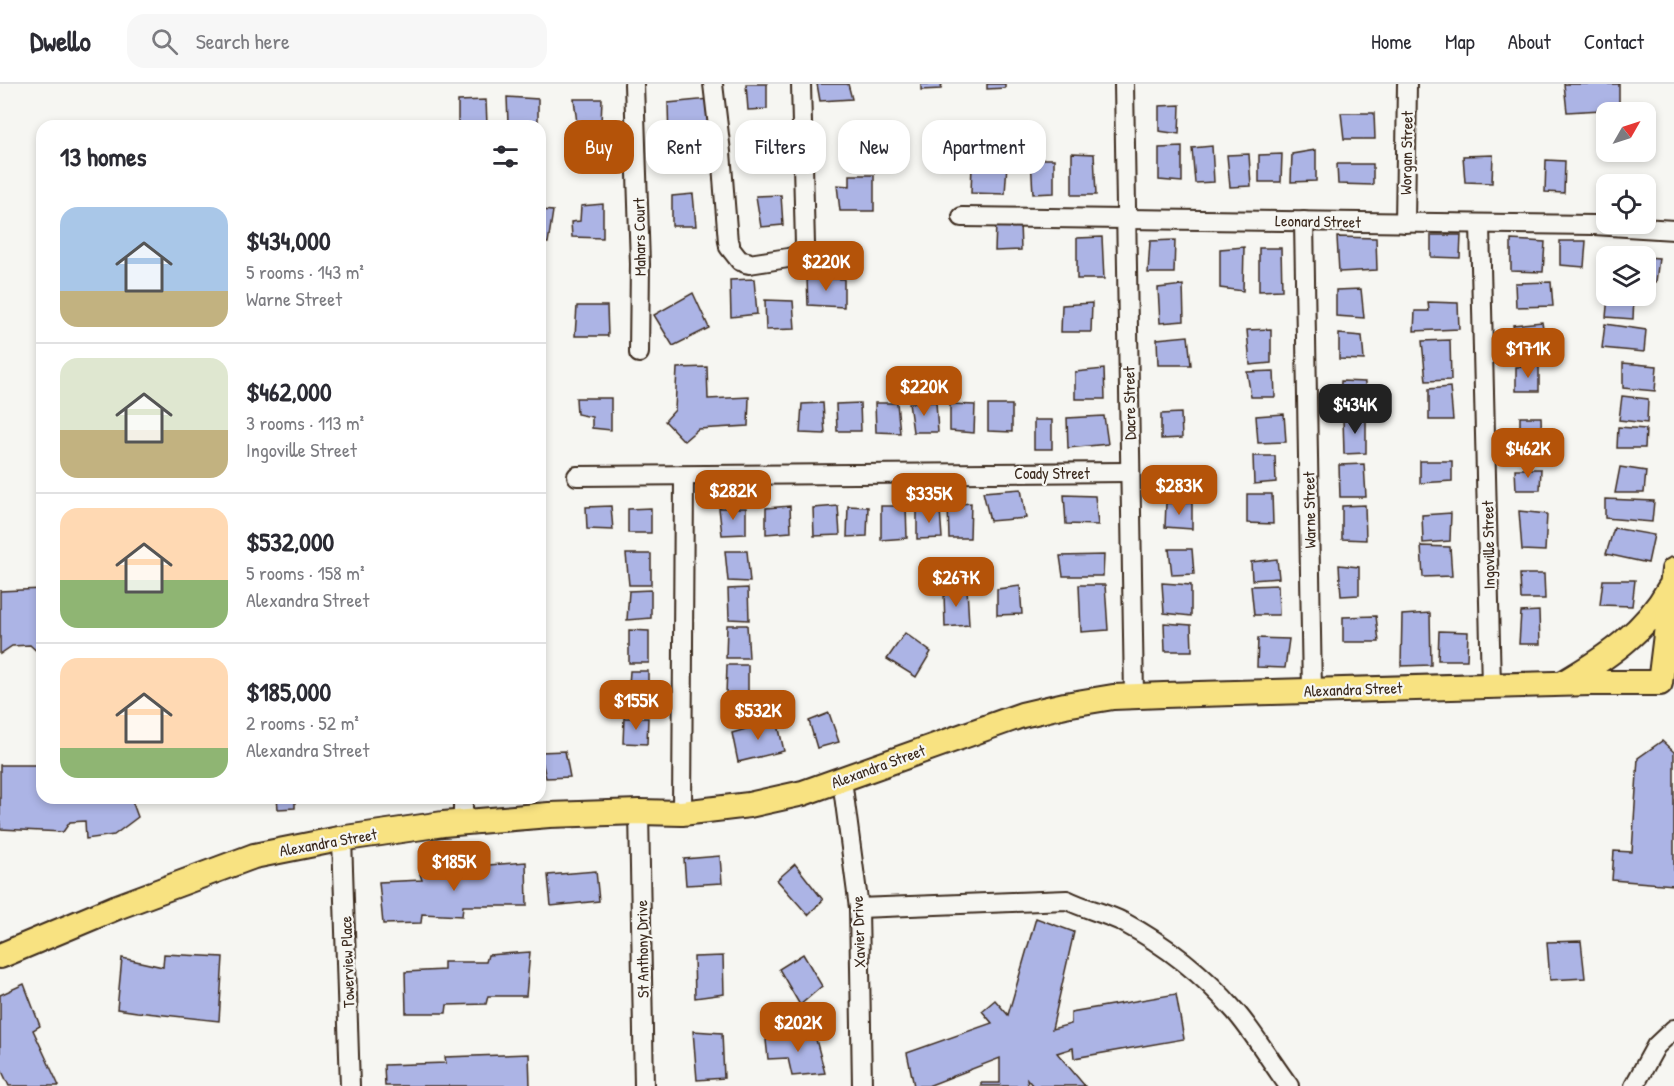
<!DOCTYPE html>
<html lang="en">
<head>
<meta charset="utf-8">
<style>
  body { margin:0; font-family:"Patrick Hand",sans-serif; background:#f7f7f7; color:#2b2b33; height:100vh; display:flex; flex-direction:column; font-size:22px; white-space:nowrap }
  * { box-sizing:border-box; margin:0 }
  p { font-size:20px; color:#7c7c81 }
  .icon { flex:none; width:33px; height:33px; fill:none; stroke:currentColor; stroke-width:2; stroke-linecap:round; stroke-linejoin:round }
  .map { position:relative; flex:1; overflow:hidden }
  .side { position:absolute; left:36px; top:36px; width:510px; height:684px; display:flex; flex-direction:column; background:#fff; border-radius:18px; box-shadow:0 3px 9px #0003 }
  .side>* { flex:none }
  .hud { position:absolute; left:564px; top:36px; width:570px; height:54px; display:flex; gap:12px }
  .needle { width:39px; rotate:51deg }
  .fabs { position:absolute; left:1596px; top:18px; display:grid; gap:12px }
  .fabs a { display:grid; place-items:center; width:60px; height:60px; border-radius:12px; background:#fff; box-shadow:0 3px 9px #0003; font-size:30px }
  .price { position:absolute; translate:-50% -51px; padding:0 14px; border-radius:12px; background:#b45309; color:#fff; font-size:20px; line-height:39px; filter:drop-shadow(0 2px 3px #0008) }
  .price::after { content:''; position:absolute; left:50%; top:36px; width:18px; height:14px; margin-left:-9px; background:inherit; clip-path:polygon(0 0,100% 0,50% 100%) }
  .price.on { background:#222; color:#fff }
  ul { padding:0; list-style:none }
  li { display:flex; align-items:center; gap:18px; height:150px; padding:0 24px }
  li+li { border-top:2px solid #e1e1e2 }
  li span { display:grid; place-items:center; flex:none; width:168px; height:120px; border-radius:18px; color:#555 }
  li>.icon { margin-inline-start:auto }
  span .icon { width:72px; height:72px; fill:#fffc; stroke-width:1 }
  li b { font-size:26px }
  h2 { display:flex; justify-content:space-between; align-items:center; height:72px; padding:0 24px; font-size:26px }
  .tag { padding:0 21px; border-radius:18px; background:#fff; box-shadow:0 3px 9px #0003; font-size:21px; line-height:54px }
  .tag.on { background:#b45309; color:#fff }
  header { display:flex; align-items:center; gap:36px; box-sizing:border-box; height:84px; padding:0 30px; background:#fff; border-bottom:2px solid #e1e1e2 }
  header strong { font-size:28px }
  nav { display:flex; gap:33px; margin-inline-start:auto; font-size:21px }
  .search { width:420px; height:54px; background:#f7f7f7; display:flex; align-items:center; gap:15px; box-sizing:border-box; padding:0 21px; border-radius:18px; color:#7c7c81; font-size:22px }
  .map>svg:first-child { display:block }
  .building { fill:#acb4e5; stroke:#3b2a1e; stroke-width:1.5 }
  .lines { fill:none; stroke-linecap:round; stroke-linejoin:round }
  .minor-casing { stroke:#3b2a1e; stroke-width:22 }
  .major-casing { stroke:#3b2a1e; stroke-width:28 }
  .minor { stroke:#f6f6f2; stroke-width:18 }
  .major { stroke:#f8e281; stroke-width:24 }
  .labels { text-anchor:middle; dominant-baseline:central; stroke-width:4.5; stroke-linejoin:round; paint-order:stroke }
  .street-label { font-size:16px; fill:#3b2a1e; stroke:#f6f6f2 }
</style>
</head>
<body>
<header>
<strong>Dwello</strong>
<div class="search"><svg class="icon" aria-label="search" viewBox="0 0 24 24"><circle cx="10" cy="10" r="6"/><path d="M15 15l6 6"/></svg>Search here</div>
<nav><a>Home</a><a>Map</a><a>About</a><a>Contact</a></nav>
</header>
<div class="map">
<svg width="1674" height="1002" viewBox="0 0 1674 1002">
  <rect width="100%" height="100%" fill="#f6f6f2"/>
  <filter id="ink" filterUnits="userSpaceOnUse"><feTurbulence type="fractalNoise" baseFrequency=".0167" numOctaves="2"/><feDisplacementMap in="SourceGraphic" scale="12" xChannelSelector="R" yChannelSelector="G"/><feConvolveMatrix kernelMatrix="1 2 1 2 8 2 1 2 1" color-interpolation-filters="sRGB"/></filter>
  <g filter="url(#ink)">
    <!-- building -->
    <g class="building">
      <path d="M746,0H767V25L748,26Z"/>
      <path d="M817,0H848L852,15L820,17Z"/>
      <path d="M921,0H942L941,5L921,6Z"/>
      <path d="M987,0H1005V4L987,5Z"/>
      <path d="M1564,0H1619V25L1567,28Z"/>
      <path d="M507,13L538,15V40L508,39Z"/>
      <path d="M574,15H602L601,40L577,39Z"/>
      <path d="M709,15L710,54H688L687,61L669,60L668,19Z"/>
      <path d="M486,16L487,41H458V17Z"/>
      <path d="M1180,21L1179,50L1159,47V22Z"/>
      <path d="M1341,29H1374L1375,55H1344Z"/>
      <path d="M375,39L420,41V42H375Z"/>
      <path d="M1212,62L1214,98L1195,99L1192,64Z"/>
      <path d="M1182,63V98L1159,96V64Z"/>
      <path d="M1316,66V97L1291,98L1292,70Z"/>
      <path d="M1072,69L1094,70L1096,111H1072Z"/>
      <path d="M1249,70L1251,102L1230,103L1227,71Z"/>
      <path d="M1282,70L1281,98H1259V71Z"/>
      <path d="M1493,71L1492,99L1465,98L1463,72Z"/>
      <path d="M1031,75H1054V109L1033,110Z"/>
      <path d="M1546,76L1565,77L1564,109L1545,108Z"/>
      <path d="M1007,80L1005,110L971,109L972,81Z"/>
      <path d="M1337,80H1373V101L1338,100Z"/>
      <path d="M850,91H874V127H840L837,101L850,102Z"/>
      <path d="M693,110L696,142H672V112Z"/>
      <path d="M781,111L783,141L761,143L756,112Z"/>
      <path d="M603,120V154L572,153L571,138L580,137L581,122Z"/>
      <path d="M540,126L553,127L548,159H540Z"/>
      <path d="M996,139H1020L1021,166L995,167Z"/>
      <path d="M1431,151H1461L1460,174L1431,173Z"/>
      <path d="M1102,153L1104,195H1077V154Z"/>
      <path d="M1337,153L1376,154L1377,186L1339,188Z"/>
      <path d="M1175,156L1174,189H1148L1150,157Z"/>
      <path d="M1511,156L1545,158L1543,188L1511,187Z"/>
      <path d="M1560,157H1586L1584,183L1560,181Z"/>
      <path d="M1244,163L1243,207L1220,204V165Z"/>
      <path d="M1259,164H1281L1282,206L1259,207Z"/>
      <path d="M1646,173L1659,174L1656,198L1646,196Z"/>
      <path d="M807,194L844,195V223L808,221Z"/>
      <path d="M754,195L757,230L731,233L730,196Z"/>
      <path d="M1551,198L1553,222L1516,223L1515,199Z"/>
      <path d="M1183,201L1184,237L1160,239L1158,204Z"/>
      <path d="M1361,205L1364,234L1336,232V206Z"/>
      <path d="M693,209L709,244L673,262L654,231Z"/>
      <path d="M1608,212H1634L1633,235L1606,233Z"/>
      <path d="M765,216L793,217L795,245L766,246Z"/>
      <path d="M1428,218L1458,219L1459,245L1414,247L1415,227H1429Z"/>
      <path d="M1092,219L1091,248H1061L1062,221Z"/>
      <path d="M577,222H607L608,252H575Z"/>
      <path d="M1542,238L1546,265L1516,268L1513,241Z"/>
      <path d="M1605,240L1646,246L1644,268L1602,264Z"/>
      <path d="M1271,245V279L1250,281L1247,246Z"/>
      <path d="M1339,250L1362,252L1364,276L1339,275Z"/>
      <path d="M1188,252L1191,281H1158L1157,255Z"/>
      <path d="M1450,256L1451,296L1426,297L1422,257Z"/>
      <path d="M1623,279L1657,282L1655,307L1623,304Z"/>
      <path d="M1539,282V307H1516V283Z"/>
      <path d="M707,283L708,315L749,313L748,342L698,345L684,357L665,337L675,326L677,284Z"/>
      <path d="M1104,285L1105,315H1075V288Z"/>
      <path d="M1274,287L1275,313H1251L1247,288Z"/>
      <path d="M1341,297L1365,298L1364,325H1340Z"/>
      <path d="M1450,303L1453,336H1429V305Z"/>
      <path d="M1622,312L1648,315L1647,339L1619,336Z"/>
      <path d="M576,314H611V346L592,344V333L577,330Z"/>
      <path d="M936,318L938,348H913L909,319Z"/>
      <path d="M823,319L825,350L800,349L802,320Z"/>
      <path d="M860,319L861,347H837L836,320Z"/>
      <path d="M875,319H897L900,349L876,348Z"/>
      <path d="M950,320L975,321L974,349L950,347Z"/>
      <path d="M988,321H1012V348L988,347Z"/>
      <path d="M1181,329L1182,354L1161,355V330Z"/>
      <path d="M1284,330L1286,358L1258,359L1256,332Z"/>
      <path d="M1104,332L1108,360L1068,364L1067,334Z"/>
      <path d="M1366,333V369L1344,370L1343,334Z"/>
      <path d="M1520,333H1541L1542,365L1520,363Z"/>
      <rect x="1034" y="336" width="18" height="29"/>
      <path d="M1618,343L1646,345L1645,364H1617Z"/>
      <path d="M1253,372H1275L1276,398L1254,400Z"/>
      <path d="M1420,377H1452V397L1420,399Z"/>
      <path d="M1364,380L1366,413H1340L1339,381Z"/>
      <path d="M1620,383L1646,387L1644,409H1615Z"/>
      <path d="M1515,385H1541L1540,406H1516Z"/>
      <path d="M1021,405L1026,434L990,437L983,408Z"/>
      <path d="M1247,410H1272L1273,440L1247,439Z"/>
      <path d="M1064,411L1095,412L1098,441L1066,440Z"/>
      <path d="M1605,415L1654,417L1652,438L1605,434Z"/>
      <path d="M971,419L970,454H949L948,421Z"/>
      <path d="M1166,419H1192V445L1165,443Z"/>
      <path d="M1365,421L1366,456L1342,455V422Z"/>
      <path d="M611,422L613,446L587,445L586,423Z"/>
      <path d="M790,422L791,448L766,450V424Z"/>
      <path d="M838,422L840,451L814,452L813,424Z"/>
      <path d="M848,422L868,423L867,452L847,453Z"/>
      <path d="M881,422H906L907,454L881,456Z"/>
      <path d="M651,424V449H628V425Z"/>
      <path d="M719,424H746V450L722,451Z"/>
      <path d="M917,425H940L942,454L917,455Z"/>
      <path d="M1519,427L1547,430L1545,467L1522,466Z"/>
      <path d="M1451,429L1450,457L1423,459L1422,431Z"/>
      <path d="M1614,444L1654,451L1648,479L1606,470Z"/>
      <path d="M1421,462L1450,463L1452,492L1423,493Z"/>
      <path d="M1169,465H1192L1194,490L1172,491Z"/>
      <path d="M725,467H747L750,498L728,497Z"/>
      <path d="M626,470H651V501H629Z"/>
      <path d="M1104,471L1103,492H1063L1060,472Z"/>
      <path d="M1277,475L1279,494L1252,496L1251,478Z"/>
      <path d="M1339,481L1359,483V511L1341,512Z"/>
      <path d="M1520,490H1544L1545,515H1521Z"/>
      <path d="M1603,496H1635L1632,522L1600,521Z"/>
      <path d="M1162,499L1191,501V532L1164,529Z"/>
      <path d="M1079,501H1105L1108,546L1081,548Z"/>
      <path d="M1278,501L1279,531H1254L1251,502Z"/>
      <path d="M1020,502L1022,530L997,531V505Z"/>
      <path d="M748,504L749,536L729,535L728,505Z"/>
      <path d="M967,504L969,541L945,543L944,509Z"/>
      <path d="M42,505V572L30,561L12,562L0,570V507Z"/>
      <path d="M651,506V534L627,536L629,507Z"/>
      <path d="M1539,527L1540,560H1519L1521,528Z"/>
      <path d="M1430,529L1431,581L1401,582L1402,531Z"/>
      <path d="M1376,532L1379,558H1343V533Z"/>
      <path d="M1164,539L1191,541L1192,567H1165Z"/>
      <path d="M727,541H747L749,574H726Z"/>
      <path d="M629,546L649,547V579H629Z"/>
      <path d="M1439,547L1468,548L1467,576H1438Z"/>
      <path d="M905,549L931,568L916,593L887,575Z"/>
      <path d="M1258,554L1289,555L1285,584L1257,583Z"/>
      <path d="M727,581H748V611H726Z"/>
      <path d="M630,587H648V616H628Z"/>
      <path d="M829,629L839,658L817,664L809,637Z"/>
      <path d="M624,634H648L647,660L623,659Z"/>
      <path d="M777,636L784,667L738,678L732,649Z"/>
      <path d="M1662,657L1674,668V801L1612,796L1614,767L1632,768L1638,674Z"/>
      <path d="M565,667L570,693L546,694L540,668Z"/>
      <path d="M0,681H42V714H131L138,733L114,751L86,755L85,737L70,738L63,748L0,745Z"/>
      <path d="M277,714H295V724L278,725Z"/>
      <path d="M720,772L722,799L686,801L684,775Z"/>
      <path d="M526,778L527,822H463L462,832L422,830L421,839L383,840L379,798L422,796L420,790L463,788V783Z"/>
      <path d="M795,780L823,816L808,831L777,796Z"/>
      <path d="M596,787L599,817L551,822L548,791Z"/>
      <path d="M1036,834L1074,848L1052,945L1071,940V928L1176,910L1184,955L1074,974L1073,964L1057,969L1085,1002H1033L1027,995L1028,1002H981V999H1000V974L928,1002H914L907,969L992,939L982,927L995,916L1008,931Z"/>
      <path d="M1581,857L1585,894L1550,896L1547,858Z"/>
      <path d="M530,868L526,912H488L486,920L447,921L446,929H406L405,888L444,886V878H486L488,871Z"/>
      <path d="M164,870L223,873L219,937L137,928L117,925L122,874L163,883Z"/>
      <path d="M803,870L822,902L800,921L779,885Z"/>
      <path d="M723,872L724,910L695,914L694,873Z"/>
      <path d="M24,900L40,942L33,946L59,1002H9L0,983V911Z"/>
      <path d="M693,947L722,949L724,994L697,996Z"/>
      <path d="M814,948L825,989L792,992L788,974L768,975L766,956Z"/>
      <path d="M529,970L530,1002H385L384,981L446,979L445,973Z"/>
    </g>
    <g class="lines">
      <defs>
        <g id="minor">
          <path d="M634,0L640,180L639,269"/>
          <path d="M713,0L721,68L728,158L730,160L729,163L740,177H743L745,179L747,178L749,180L788,174L799,171L805,161L801,0"/>
          <path d="M1124,0L1134,612"/>
          <path d="M962,133L1594,141L1674,146"/>
          <path d="M1304,137L1312,607"/>
          <path d="M1405,139L1407,0"/>
          <path d="M1480,140L1491,602"/>
          <path d="M577,392L1130,388"/>
          <path d="M842,696L859,824L862,1002"/>
          <path d="M463,714V738"/>
          <path d="M639,728L644,1002"/>
          <path d="M682,729L684,392"/>
          <path d="M342,754L350,1002"/>
          <path d="M859,824L1067,816C1085,825 1105,829 1123,838C1164,860 1204,891 1235,927C1254,949 1271,978 1289,1002"/>
          <path d="M1634,1002L1656,962L1674,945"/>
        </g>
        <g id="major">
          <path d="M1565,598C1606,574 1646,547 1669,505"/>
          <path d="M0,872L117,823L254,772L339,755L443,740L549,731L639,728L682,729L749,721L803,709L1022,631L1065,621L1113,613L1164,611L1591,599H1660L1674,486"/>
        </g>
      </defs>
      <!-- minor casing -->
      <use href="#minor" class="minor-casing"/>
      <!-- major casing -->
      <use href="#major" class="major-casing"/>
      <!-- minor -->
      <use href="#minor" class="minor"/>
      <!-- major -->
      <use href="#major" class="major"/>
    </g>
  </g>
  <g class="labels">
    <!-- street labels -->
    <g class="street-label">
      <text transform="translate(1406 69) rotate(-89)">Worgan Street</text>
      <text transform="translate(1318 137) rotate(1)">Leonard Street</text>
      <text transform="translate(639 153) rotate(-91)">Mahars Court</text>
      <text transform="translate(1129 319) rotate(-91)">Dacre Street</text>
      <text x="1052" y="389">Coady Street</text>
      <text transform="translate(1309 426) rotate(-91)">Warne Street</text>
      <text transform="translate(1488 461) rotate(-91)">Ingoville Street</text>
      <text transform="translate(1353 605) rotate(-2)">Alexandra Street</text>
      <text transform="translate(878 682) rotate(-20)">Alexandra Street</text>
      <text transform="translate(328 758) rotate(-10)">Alexandra Street</text>
      <text transform="translate(858 848) rotate(-92)">Xavier Drive</text>
      <text transform="translate(642 865) rotate(-91)">St Anthony Drive</text>
      <text transform="translate(347 878) rotate(-92)">Towerview Place</text>
    </g>
  </g>
</svg>
<div class="fabs">
<a><svg class="needle" viewBox="-14 -14 28 28"><path d="M0-13l5 13h-10z" fill="#e53935"/><path d="M0 13l5-13h-10z" fill="#7c7c81"/></svg></a>
<a><svg class="icon" aria-label="locate" viewBox="0 0 24 24"><circle cx="12" cy="12" r="6"/><path d="M12 2v4M12 18v4M2 12h4M18 12h4"/></svg></a>
<a><svg class="icon" aria-label="layers" viewBox="0 0 24 24"><path d="M12 4l9 5-9 5-9-5zM3 14l9 5 9-5"/></svg></a>
</div>
<b class="price" style="left:826px;top:208px">$220K</b>
<b class="price" style="left:1528px;top:295px">$171K</b>
<b class="price" style="left:924px;top:333px">$220K</b>
<b class="price on" style="left:1355px;top:351px">$434K</b>
<b class="price" style="left:1528px;top:395px">$462K</b>
<b class="price" style="left:1179px;top:432px">$283K</b>
<b class="price" style="left:733px;top:437px">$282K</b>
<b class="price" style="left:929px;top:440px">$335K</b>
<b class="price" style="left:956px;top:524px">$267K</b>
<b class="price" style="left:636px;top:647px">$155K</b>
<b class="price" style="left:758px;top:657px">$532K</b>
<b class="price" style="left:454px;top:808px">$185K</b>
<b class="price" style="left:798px;top:969px">$202K</b>
<div class="hud">
<a class="tag on">Buy</a>
<a class="tag">Rent</a>
<a class="tag">Filters</a>
<a class="tag">New</a>
<a class="tag">Apartment</a>
</div>
<section class="side">
<h2>13 homes<svg class="icon" aria-label="filters" viewBox="0 0 24 24"><path d="M4 7h16M4 17h16"/><circle cx="9" cy="7" r="2"/><circle cx="15" cy="17" r="2"/></svg></h2>
<ul>
<li><span style="background:linear-gradient(#a9c7e8 70%,#c2b280 0)"><svg class="icon" aria-label="home" viewBox="0 0 24 24"><path d="M3 11l9-7 9 7M6 9v11h12V9"/></svg></span><div><b>$434,000</b><p>5 rooms · 143 m²</p><p>Warne Street</p></div></li>
<li><span style="background:linear-gradient(#dfe7d0 60%,#c2b280 0)"><svg class="icon" aria-label="home" viewBox="0 0 24 24"><path d="M3 11l9-7 9 7M6 9v11h12V9"/></svg></span><div><b>$462,000</b><p>3 rooms · 113 m²</p><p>Ingoville Street</p></div></li>
<li><span style="background:linear-gradient(#ffd9b3 60%,#8fb573 0)"><svg class="icon" aria-label="home" viewBox="0 0 24 24"><path d="M3 11l9-7 9 7M6 9v11h12V9"/></svg></span><div><b>$532,000</b><p>5 rooms · 158 m²</p><p>Alexandra Street</p></div></li>
<li><span style="background:linear-gradient(#ffd9b3 75%,#8fb573 0)"><svg class="icon" aria-label="home" viewBox="0 0 24 24"><path d="M3 11l9-7 9 7M6 9v11h12V9"/></svg></span><div><b>$185,000</b><p>2 rooms · 52 m²</p><p>Alexandra Street</p></div></li>
</ul>
</section>
</div>
</body>
</html>
